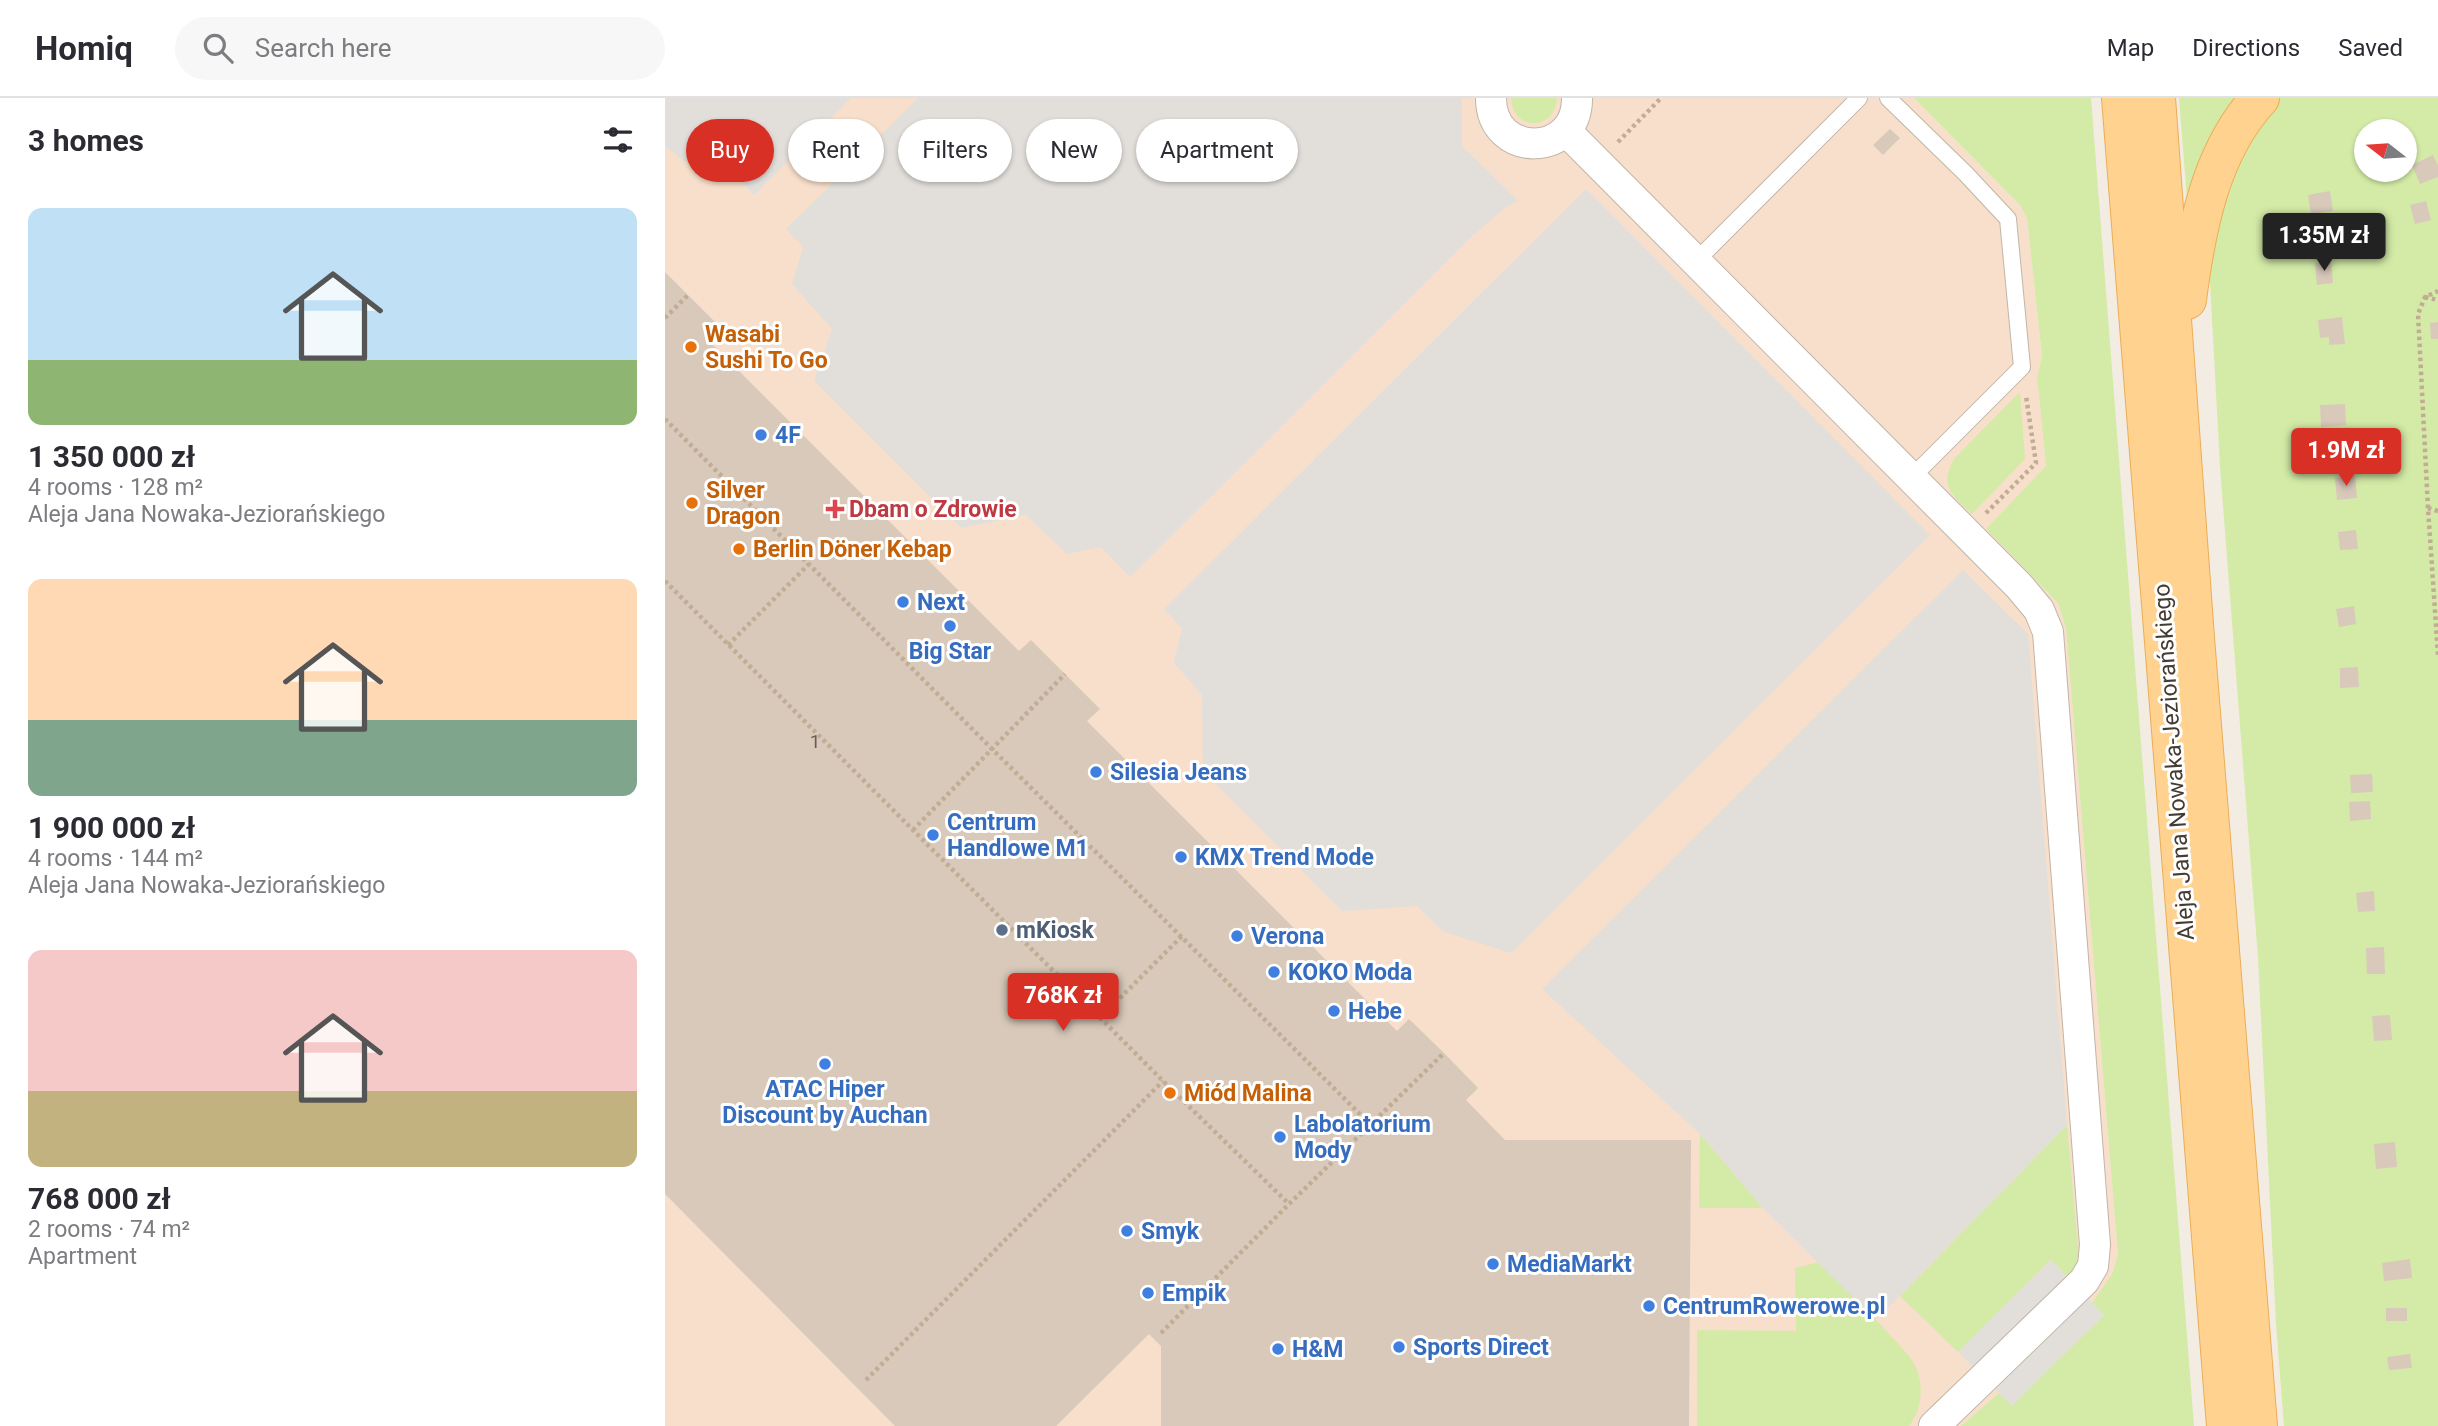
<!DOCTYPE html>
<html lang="en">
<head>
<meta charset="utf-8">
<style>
  body { margin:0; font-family:Roboto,sans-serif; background:#f7f7f7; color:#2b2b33; height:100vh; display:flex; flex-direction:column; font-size:26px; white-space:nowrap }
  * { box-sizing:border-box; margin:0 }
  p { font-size:23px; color:#7c7c81 }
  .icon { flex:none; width:38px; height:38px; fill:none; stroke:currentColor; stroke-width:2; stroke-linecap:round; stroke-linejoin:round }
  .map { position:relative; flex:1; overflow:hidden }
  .panel { display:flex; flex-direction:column; background:#fff; width:665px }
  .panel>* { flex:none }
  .banner { position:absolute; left:21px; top:21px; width:665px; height:63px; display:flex; gap:14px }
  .needle { width:46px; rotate:287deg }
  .tools { position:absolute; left:1689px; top:21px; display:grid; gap:14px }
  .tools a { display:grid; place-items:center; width:63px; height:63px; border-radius:50%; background:#fff; box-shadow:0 2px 5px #0004; font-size:35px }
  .price { position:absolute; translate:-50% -60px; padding:0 16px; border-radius:7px; background:#d93025; color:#fff; font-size:23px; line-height:46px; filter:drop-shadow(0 2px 4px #0008) }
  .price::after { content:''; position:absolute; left:50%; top:42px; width:21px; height:16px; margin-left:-10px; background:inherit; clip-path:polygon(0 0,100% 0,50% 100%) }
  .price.selected { background:#222; color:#fff }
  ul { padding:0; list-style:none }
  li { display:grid; align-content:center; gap:14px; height:371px; padding:0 28px }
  li span { display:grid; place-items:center; height:217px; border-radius:14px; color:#555 }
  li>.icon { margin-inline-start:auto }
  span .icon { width:126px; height:126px; fill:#fffc; stroke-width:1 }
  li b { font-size:30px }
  h2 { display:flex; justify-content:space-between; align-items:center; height:84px; padding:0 28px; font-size:30px }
  .tag { padding:0 24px; border-radius:32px; background:#fff; box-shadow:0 2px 5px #0004; font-size:24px; line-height:63px }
  .tag.selected { background:#d93025; color:#fff }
  header { display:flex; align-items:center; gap:42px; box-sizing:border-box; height:98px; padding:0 35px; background:#fff; border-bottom:2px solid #e1e1e2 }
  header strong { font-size:33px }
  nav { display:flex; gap:38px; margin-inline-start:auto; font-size:24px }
  .search { width:490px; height:63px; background:#f7f7f7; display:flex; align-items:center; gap:18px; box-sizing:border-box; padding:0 24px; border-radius:38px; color:#7c7c81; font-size:26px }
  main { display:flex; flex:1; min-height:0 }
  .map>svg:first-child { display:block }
  .commercial { fill:#f7dfcb }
  .green { fill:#d4eba7; fill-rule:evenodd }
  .parking { fill:#e2dfdb }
  .building { fill:#d8c9ba }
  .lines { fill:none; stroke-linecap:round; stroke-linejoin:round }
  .service-casing { stroke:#c1b5a7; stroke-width:18 }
  .minor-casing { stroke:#c1b5a7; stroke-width:32 }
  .primary-casing { stroke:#ecad56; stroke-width:40 }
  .path { stroke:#c1ac94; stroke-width:4.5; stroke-dasharray:3.5 3.5; stroke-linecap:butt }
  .service { stroke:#fff; stroke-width:16 }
  .minor { stroke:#fff; stroke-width:30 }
  .primary { stroke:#ffd28f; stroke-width:38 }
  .food-dot { fill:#e8710a; stroke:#fff; stroke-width:2.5 }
  .shop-dot { fill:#3f7fe0; stroke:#fff; stroke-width:2.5 }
  .health-dot { fill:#e0444e; stroke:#fff; stroke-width:2.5 }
  .service-dot { fill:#5c6f8a; stroke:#fff; stroke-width:2.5 }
  .labels { text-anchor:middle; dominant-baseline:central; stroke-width:6; stroke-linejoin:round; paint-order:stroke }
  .number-label { font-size:19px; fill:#695e54 }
  .food-label { font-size:23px; font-weight:bold; fill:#c56008; stroke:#fff; text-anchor:start }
  .shop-label { font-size:23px; font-weight:bold; fill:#366cbe; stroke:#fff; text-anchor:start }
  .health-label { font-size:23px; font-weight:bold; fill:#be3a42; stroke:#fff; text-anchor:start }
  .street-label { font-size:23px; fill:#443b32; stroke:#fff }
  .service-label { font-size:23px; font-weight:bold; fill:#4e5e75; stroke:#fff; text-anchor:start }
</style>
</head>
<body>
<header>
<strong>Homiq</strong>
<div class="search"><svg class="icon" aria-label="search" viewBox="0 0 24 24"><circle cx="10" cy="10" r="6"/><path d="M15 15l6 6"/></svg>Search here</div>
<nav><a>Map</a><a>Directions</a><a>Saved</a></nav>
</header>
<main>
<section class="panel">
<h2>3 homes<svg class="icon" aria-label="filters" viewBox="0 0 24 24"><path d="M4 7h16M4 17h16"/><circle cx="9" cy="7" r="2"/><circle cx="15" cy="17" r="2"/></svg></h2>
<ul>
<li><span style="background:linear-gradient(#bfe0f5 70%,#8fb573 0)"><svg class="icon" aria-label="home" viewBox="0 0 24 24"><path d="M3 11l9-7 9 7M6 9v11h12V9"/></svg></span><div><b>1 350 000 zł</b><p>4 rooms · 128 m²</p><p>Aleja Jana Nowaka-Jeziorańskiego</p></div></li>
<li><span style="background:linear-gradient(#ffd9b3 65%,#7fa58c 0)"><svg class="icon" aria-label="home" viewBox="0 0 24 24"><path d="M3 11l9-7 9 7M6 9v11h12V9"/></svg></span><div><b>1 900 000 zł</b><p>4 rooms · 144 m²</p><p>Aleja Jana Nowaka-Jeziorańskiego</p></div></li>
<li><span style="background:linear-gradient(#f6c9c9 65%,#c2b280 0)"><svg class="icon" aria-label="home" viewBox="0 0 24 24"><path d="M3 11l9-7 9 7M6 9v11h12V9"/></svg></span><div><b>768 000 zł</b><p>2 rooms · 74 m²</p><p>Apartment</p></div></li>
</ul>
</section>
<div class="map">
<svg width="1773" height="1328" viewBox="0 0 1773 1328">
  <rect width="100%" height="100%" fill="#f3ece2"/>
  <!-- commercial -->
  <path class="commercial" d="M0,0H1249L1355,107L1362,120L1377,258L1372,279L1381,369L1321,431L1393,505L1401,530L1453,1157L1447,1176L1438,1192L1347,1308L1334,1295L1296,1328H0Z"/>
  <!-- green -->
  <g class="green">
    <path d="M846,0H892C890,34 847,33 846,0Z"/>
    <path d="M1249,0H1426L1529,1328H1296L1334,1295L1347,1307L1439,1217L1427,1205L1447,1176L1453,1157L1401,530L1393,505L1321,431L1381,368L1372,279L1377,258L1362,120L1355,107Z"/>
    <path d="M1514,0H1576L1522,101Z"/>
    <path d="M1615,0H1773V1328H1619L1611,1226L1593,860L1555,369L1544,166L1554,108L1573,58ZM1701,33H1740V72H1701Z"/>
    <path d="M1355,294L1360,361L1307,416C1287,397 1274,388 1289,361Z"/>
    <path d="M1402,1027L1414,1160L1403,1180L1386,1162L1293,1254L1235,1198Z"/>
    <path d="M1035,1036L1098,1110H1034Z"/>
    <path d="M1154,1164C1178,1188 1202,1212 1226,1238C1235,1248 1247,1259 1252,1272C1259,1289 1256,1314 1244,1328H1032V1232L1131,1233L1130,1170Z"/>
  </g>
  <!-- parking -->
  <g class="parking">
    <path d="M0,0H186L89,97L56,62L20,64L0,48Z"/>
    <path d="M253,0H797V48L853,103L840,110L806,139L465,479L436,449L402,456L361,417L296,430L149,283L167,231L127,186L138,149L121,131Z"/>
    <path d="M921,91L1265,437L846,855L779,834L752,808L677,813L538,673L537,597L509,565L517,530L499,511Z"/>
    <path d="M1298,472L1363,536L1402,1027L1211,1222L1098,1110L1035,1036L877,891Z"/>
    <path d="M1386,1162L1439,1217L1347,1308L1293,1254Z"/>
  </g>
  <!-- building -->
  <g class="building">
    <path d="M1225,31L1235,40L1218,57L1208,47Z"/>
    <path d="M1768,57L1773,68V79L1755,86L1747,67Z"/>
    <path d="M1665,93L1668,113L1646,116L1643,97Z"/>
    <path d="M1761,103L1766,122L1750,126L1745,107Z"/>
    <path d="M1666,164L1668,185L1652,187L1650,165Z"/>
    <path d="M0,174L57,231L44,243L354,553L366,542L435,611L422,623L732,933L744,921L779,955L813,990L801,1002L840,1042H1026L1024,1328H496V1248L484,1236L391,1328H230L0,1096Z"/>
    <path d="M1677,219L1680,246L1664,247V239L1655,240L1653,222Z"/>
    <path d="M1773,224V241H1766L1765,225Z"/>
    <path d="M1680,306L1681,327L1656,329L1655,307Z"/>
    <path d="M1690,378L1692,400L1672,402L1670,380Z"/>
    <path d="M1691,432L1693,451L1675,452L1673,434Z"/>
    <path d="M1689,508L1691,526L1674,529L1671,511Z"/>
    <path d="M1693,569L1694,589L1675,590V570Z"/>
    <path d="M1707,676L1708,694L1686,695L1685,677Z"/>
    <path d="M1705,703L1706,721L1685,723L1684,704Z"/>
    <path d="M1709,793L1710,813L1693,814L1691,795Z"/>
    <path d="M1719,849L1720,876H1702L1701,850Z"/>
    <path d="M1725,917L1727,942L1709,943L1707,918Z"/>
    <path d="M1730,1044L1732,1069L1711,1071L1709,1046Z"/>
    <path d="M1745,1161L1747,1180L1719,1183L1717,1165Z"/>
    <rect x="1721" y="1210" width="21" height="13"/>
    <path d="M1745,1256L1747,1270L1724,1272L1722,1259Z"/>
  </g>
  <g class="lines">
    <defs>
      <g id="service">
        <path d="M1223,0L1301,76L1343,121L1357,269L1246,380"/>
        <path d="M1030,164L1194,0"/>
      </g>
      <g id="minor">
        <path d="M826,0C826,61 913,60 912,0"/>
        <path d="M901,33L1354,488L1374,512L1383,534L1430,1147L1428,1168L1419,1183L1269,1328"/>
      </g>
      <g id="primary">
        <path d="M1456,0L1561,1328"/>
        <path d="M1491,0L1530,540L1593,1328"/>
        <path d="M1522,202C1531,132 1545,54 1595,0"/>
      </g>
    </defs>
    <!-- service casing -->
    <use href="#service" class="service-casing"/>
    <!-- minor casing -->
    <use href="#minor" class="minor-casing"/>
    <!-- primary casing -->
    <use href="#primary" class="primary-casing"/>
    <!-- path -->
    <g class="path">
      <path d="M953,44L996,0"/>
      <path d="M1760,199L1773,202"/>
      <path d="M0,220L23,197"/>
      <path d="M0,321L326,650L706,1027"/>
      <path d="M1763,410L1753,216L1760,199L1773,193"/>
      <path d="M1773,413L1763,410L1773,557"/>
      <path d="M1321,415L1371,365L1361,298"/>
      <path d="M0,483L498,983L624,1106L779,955"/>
      <path d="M63,547L144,466"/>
      <path d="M248,732L400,576"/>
      <path d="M435,920L517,838"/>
      <path d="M496,1235L624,1106"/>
      <path d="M201,1282L498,983"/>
    </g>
    <!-- service -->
    <use href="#service" class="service"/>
    <!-- minor -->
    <use href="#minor" class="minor"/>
    <!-- primary -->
    <use href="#primary" class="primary"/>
  </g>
  <!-- markers -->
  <g class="food-dot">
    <circle cx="26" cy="249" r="7"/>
    <circle cx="27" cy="405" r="7"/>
    <circle cx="74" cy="451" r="7"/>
    <circle cx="505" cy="995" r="7"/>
  </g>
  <g class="shop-dot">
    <circle cx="96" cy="337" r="7"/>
    <circle cx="238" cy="504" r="7"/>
    <circle cx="285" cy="528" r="7"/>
    <circle cx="431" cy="674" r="7"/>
    <circle cx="268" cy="737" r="7"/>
    <circle cx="516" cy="759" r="7"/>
    <circle cx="572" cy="838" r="7"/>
    <circle cx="609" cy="874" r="7"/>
    <circle cx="669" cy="913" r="7"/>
    <circle cx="160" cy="966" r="7"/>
    <circle cx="615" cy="1039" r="7"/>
    <circle cx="462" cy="1133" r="7"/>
    <circle cx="828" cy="1166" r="7"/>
    <circle cx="483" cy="1195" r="7"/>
    <circle cx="984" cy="1208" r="7"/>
    <circle cx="734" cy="1249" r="7"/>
    <circle cx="613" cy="1251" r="7"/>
  </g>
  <path class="health-dot" d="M166.5 400.5h7v7h7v7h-7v7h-7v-7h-7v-7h7z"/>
  <circle class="service-dot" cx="337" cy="832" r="7"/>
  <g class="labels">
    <!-- number labels -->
    <g class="number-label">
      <text x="150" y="643">1</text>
    </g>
    <!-- food labels -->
    <g class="food-label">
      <text x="40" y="236">Wasabi<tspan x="40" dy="26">Sushi To Go</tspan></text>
      <text x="41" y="392">Silver<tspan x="41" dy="26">Dragon</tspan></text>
      <text x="88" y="451">Berlin Döner Kebap</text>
      <text x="519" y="995">Miód Malina</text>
    </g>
    <!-- shop labels -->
    <g class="shop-label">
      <text x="110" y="337">4F</text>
      <text x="252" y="504">Next</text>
      <text x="285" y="553" text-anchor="middle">Big Star</text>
      <text x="445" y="674">Silesia Jeans</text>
      <text x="282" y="724">Centrum<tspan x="282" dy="26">Handlowe M1</tspan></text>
      <text x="530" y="759">KMX Trend Mode</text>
      <text x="586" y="838">Verona</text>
      <text x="623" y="874">KOKO Moda</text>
      <text x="683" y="913">Hebe</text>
      <text x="160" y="991" text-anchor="middle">ATAC Hiper<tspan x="160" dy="26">Discount by Auchan</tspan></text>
      <text x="629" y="1026">Labolatorium<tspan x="629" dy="26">Mody</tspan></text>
      <text x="476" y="1133">Smyk</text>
      <text x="842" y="1166">MediaMarkt</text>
      <text x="497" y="1195">Empik</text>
      <text x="998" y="1208">CentrumRowerowe.pl</text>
      <text x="748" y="1249">Sports Direct</text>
      <text x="627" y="1251">H&amp;M</text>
    </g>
    <!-- health labels -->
    <g class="health-label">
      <text x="184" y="411">Dbam o Zdrowie</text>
    </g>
    <!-- street labels -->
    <g class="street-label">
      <text transform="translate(1509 664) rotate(-94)">Aleja Jana Nowaka-Jeziorańskiego</text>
    </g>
    <!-- service labels -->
    <g class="service-label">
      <text x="351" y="832">mKiosk</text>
    </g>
  </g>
</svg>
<div class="tools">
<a><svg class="needle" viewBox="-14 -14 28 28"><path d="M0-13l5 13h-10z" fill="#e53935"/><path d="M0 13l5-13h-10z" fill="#7c7c81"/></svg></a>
</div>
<b class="price selected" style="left:1659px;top:175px">1.35M zł</b>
<b class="price" style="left:1681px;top:390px">1.9M zł</b>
<b class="price" style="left:398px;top:935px">768K zł</b>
<div class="banner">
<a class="tag selected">Buy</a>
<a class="tag">Rent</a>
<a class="tag">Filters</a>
<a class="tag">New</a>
<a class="tag">Apartment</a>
</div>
</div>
</main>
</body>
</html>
